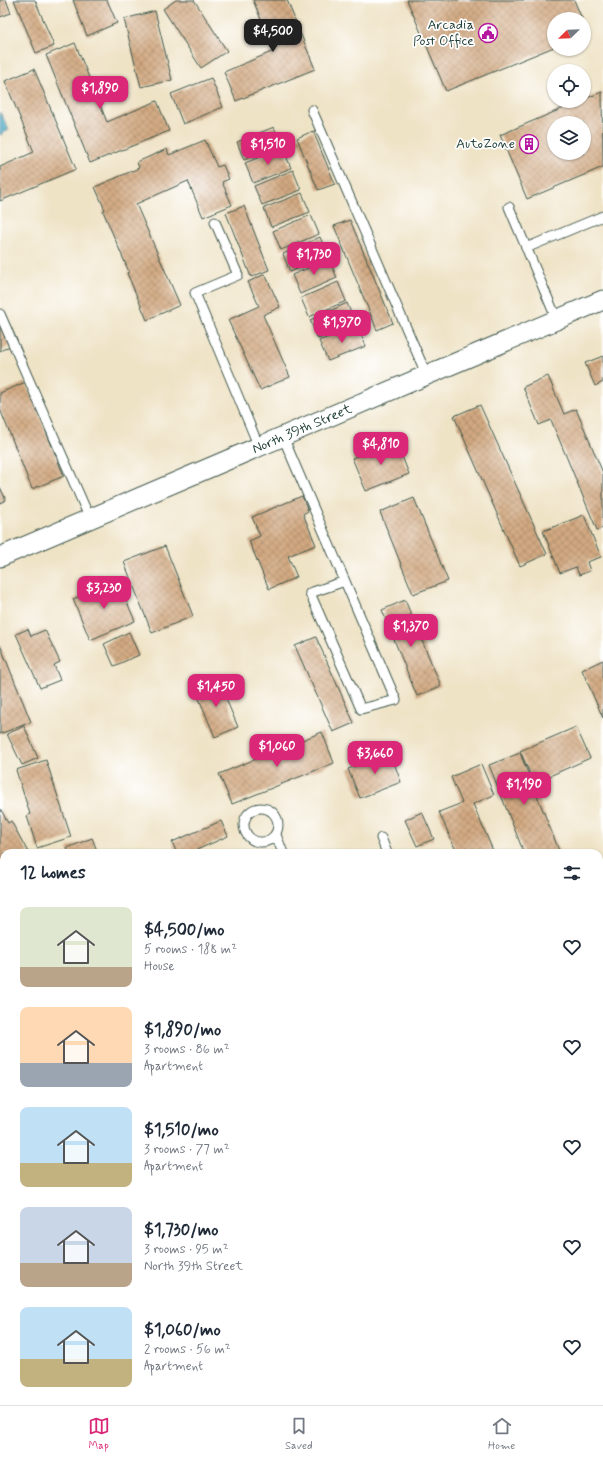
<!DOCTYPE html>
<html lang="en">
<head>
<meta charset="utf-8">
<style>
  body { margin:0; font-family:Mynerve,sans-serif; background:#f6f6f7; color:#1f2937; height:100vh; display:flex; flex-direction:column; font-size:15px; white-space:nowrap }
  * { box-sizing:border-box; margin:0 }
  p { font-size:13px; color:#747a83 }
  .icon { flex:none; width:22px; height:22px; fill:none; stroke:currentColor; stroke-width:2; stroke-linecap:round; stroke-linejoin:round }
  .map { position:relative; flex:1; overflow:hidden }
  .drawer { position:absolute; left:0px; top:849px; width:603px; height:556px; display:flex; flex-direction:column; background:#fff; border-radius:12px 12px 0 0; box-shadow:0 1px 3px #0004 }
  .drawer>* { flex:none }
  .needle { width:26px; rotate:247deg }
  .fabs { position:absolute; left:547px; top:12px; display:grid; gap:8px }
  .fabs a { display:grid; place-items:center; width:44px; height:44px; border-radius:50%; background:#fff; box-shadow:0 1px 3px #0004; font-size:20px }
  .price { position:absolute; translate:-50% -34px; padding:0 9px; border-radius:8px; background:#db2777; color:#fff; font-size:13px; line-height:26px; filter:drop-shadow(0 1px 2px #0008) }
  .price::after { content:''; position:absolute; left:50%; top:24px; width:12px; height:9px; margin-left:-6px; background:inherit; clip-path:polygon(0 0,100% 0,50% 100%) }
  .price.active { background:#222; color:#fff }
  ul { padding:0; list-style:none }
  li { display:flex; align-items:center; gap:12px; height:100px; padding:0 20px }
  li span { display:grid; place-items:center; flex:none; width:112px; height:80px; border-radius:8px; color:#555 }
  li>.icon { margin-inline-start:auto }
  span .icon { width:48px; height:48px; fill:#fffc; stroke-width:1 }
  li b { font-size:17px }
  h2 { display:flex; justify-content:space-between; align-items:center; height:48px; padding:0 20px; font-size:17px }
  .tabs { display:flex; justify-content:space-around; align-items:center; height:56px; border-top:1px solid #e0e1e3; background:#fff; font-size:11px; color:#747a83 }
  .tabs a { display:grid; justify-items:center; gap:2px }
  .tabs .active { color:#db2777 }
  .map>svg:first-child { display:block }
  .water { fill:url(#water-ripples); stroke:#34737e }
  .building { fill:url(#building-cross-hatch); fill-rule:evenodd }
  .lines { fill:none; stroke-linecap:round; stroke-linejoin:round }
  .service-casing { stroke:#3e564a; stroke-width:11 }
  .minor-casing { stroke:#3e564a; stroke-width:21 }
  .service { stroke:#fff; stroke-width:9 }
  .minor { stroke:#fff; stroke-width:19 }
  .labels { text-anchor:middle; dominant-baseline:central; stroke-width:3.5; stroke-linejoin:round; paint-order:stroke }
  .poi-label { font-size:14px; fill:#1f3d34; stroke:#fff; text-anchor:end }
  .street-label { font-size:14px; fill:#1f3d34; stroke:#fff }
</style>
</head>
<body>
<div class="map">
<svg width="603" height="1405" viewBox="0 0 603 1405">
  <defs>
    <pattern id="water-ripples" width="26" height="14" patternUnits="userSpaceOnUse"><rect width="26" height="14" fill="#4aa9c9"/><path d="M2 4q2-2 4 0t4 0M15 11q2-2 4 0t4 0" fill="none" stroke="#3d8ba4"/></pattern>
    <pattern id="building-cross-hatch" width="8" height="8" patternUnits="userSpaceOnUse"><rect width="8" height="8" fill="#d2a981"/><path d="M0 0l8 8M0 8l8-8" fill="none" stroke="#aa8b6a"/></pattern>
  </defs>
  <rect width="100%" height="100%" fill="#fff"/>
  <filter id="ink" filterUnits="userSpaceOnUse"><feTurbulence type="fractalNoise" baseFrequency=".025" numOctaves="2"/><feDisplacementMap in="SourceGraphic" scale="8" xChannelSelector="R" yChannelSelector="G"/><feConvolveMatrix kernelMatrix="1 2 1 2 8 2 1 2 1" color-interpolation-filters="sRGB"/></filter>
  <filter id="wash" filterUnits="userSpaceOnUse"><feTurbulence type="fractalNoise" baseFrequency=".012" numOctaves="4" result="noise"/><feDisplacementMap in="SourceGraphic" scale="16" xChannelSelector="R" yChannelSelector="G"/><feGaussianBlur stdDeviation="0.9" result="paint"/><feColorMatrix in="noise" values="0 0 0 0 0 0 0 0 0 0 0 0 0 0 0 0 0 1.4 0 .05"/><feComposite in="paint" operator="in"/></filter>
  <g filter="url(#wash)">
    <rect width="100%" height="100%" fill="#efe3c6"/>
    <!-- water -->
    <path class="water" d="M0,112L9,130L0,135Z"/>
    <g id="blocks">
      <!-- building -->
      <g class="building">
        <path d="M0,0H6L11,13L0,17Z"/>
        <path d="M14,0H35L54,46L36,53Z"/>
        <path d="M73,0H107L117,23L87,36Z"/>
        <path d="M176,0H194L227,51L201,68L163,9Z"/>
        <path d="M253,0H287L315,69L236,101L224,72L274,51Z"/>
        <path d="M407,0H574L582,19H554V47L446,91Z"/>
        <path d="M155,11L172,80L141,87L124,19Z"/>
        <path d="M75,43L107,122L157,101L169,131L90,163L46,55Z"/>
        <path d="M34,69L76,169L0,201V167L34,152L5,81Z"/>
        <path d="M211,78L223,107L183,124L171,94Z"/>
        <path d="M602,92L603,167L527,199L500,135L580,101H584V99ZM554,123H584V153H554Z"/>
        <path d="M274,127L282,145L244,160L237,142Z"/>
        <path d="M313,131L335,184L318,190L297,138Z"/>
        <path d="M205,140L217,167L223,165L229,179L222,182L232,205L203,217L188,181L136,204L180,305L147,320L127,273L129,272L103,211L105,210L95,187L139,168L137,162L167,149L169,155Z"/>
        <path d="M283,148L291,168L253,183L245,163Z"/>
        <path d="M293,170L301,190L262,205L254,186Z"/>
        <path d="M302,193L310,212L271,227L264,208Z"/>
        <path d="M244,206L269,270L251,277L226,213Z"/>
        <path d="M311,215L319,234L281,250L273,231Z"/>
        <path d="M350,220L393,323L377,330L334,226Z"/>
        <path d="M320,237L328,256L290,272L283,254Z"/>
        <path d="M329,259L337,278L300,294L292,275Z"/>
        <path d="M265,274L280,307L263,315L290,377L260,390L228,320L259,306L248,282Z"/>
        <path d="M338,282L346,301L309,317L301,298Z"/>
        <path d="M347,303L355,323L318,339L310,320Z"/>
        <path d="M0,323L12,345L0,351Z"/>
        <path d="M357,326L366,346L328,361L319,341Z"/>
        <path d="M603,356V382L595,386L585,363Z"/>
        <path d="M548,376L564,414L576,409L603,473V528L597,530L551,420L539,425L523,387Z"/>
        <path d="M26,382L64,476L32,489L0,409V393Z"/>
        <path d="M480,405L547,554L520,566L454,416Z"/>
        <path d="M396,441L409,474L366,491L352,458Z"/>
        <path d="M0,487L6,500L0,503Z"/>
        <path d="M302,496L308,511L303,514L316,545L288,556L297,577L269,589L249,541L260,536L252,517Z"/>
        <path d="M414,498L448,581L413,594L380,512Z"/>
        <path d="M584,515L601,557L587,562L590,571L579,575L576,567L560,573L543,531Z"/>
        <path d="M165,546L193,616L152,633L124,562Z"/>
        <path d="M118,581L135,621L90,640L73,599Z"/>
        <path d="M405,600L441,686L417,696L382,610Z"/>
        <path d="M28,629L31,636L45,630L60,662L54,665L60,680L40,688L16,634Z"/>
        <path d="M129,632L139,655L114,666L104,644Z"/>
        <path d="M316,637L354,723L333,732L295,646Z"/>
        <path d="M0,645L31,722L0,734Z"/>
        <path d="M603,660V718L582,670Z"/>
        <path d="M218,680L238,727L215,737L195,689Z"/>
        <path d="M24,726L38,758L22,765L7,734Z"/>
        <path d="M576,727L590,758L534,783L520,751Z"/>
        <path d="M322,732L334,763L232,804L219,774Z"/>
        <path d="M390,752L401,782L360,798L348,769Z"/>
        <path d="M520,753L560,853H524L489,765Z"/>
        <path d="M46,760L71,837L37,848L27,816L30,814L16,770Z"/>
        <path d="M481,764L494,795L473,804L494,853H457L439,812L462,803L451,777Z"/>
        <path d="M0,808L8,823L11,821L28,852L25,853H4V865L0,867Z"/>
        <path d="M422,812L434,839L417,846L405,820Z"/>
        <path d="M221,821L228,836L190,853H177L172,842Z"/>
        <path d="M92,838L98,853H69L67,848Z"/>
        <path d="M2,875L4,879V895L0,897V876Z"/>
        <path d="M603,900V936L599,937V902Z"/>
        <path d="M4,911V936L0,927V913Z"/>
        <path d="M599,1288L603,1298V1319L599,1321Z"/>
        <path d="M603,1347V1403L597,1405H583L581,1401H599V1349Z"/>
        <path d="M4,1398V1401H15L17,1405H0V1400Z"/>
        <path d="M98,1401H116L118,1405H99Z"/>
        <path d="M131,1401H176L178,1405H133Z"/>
        <path d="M296,1401H340L342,1405H287Z"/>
        <path d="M475,1401H508L509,1405H466Z"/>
        <path d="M519,1401H571L572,1405H520Z"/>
      </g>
    </g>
  </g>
  <g filter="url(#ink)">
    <use href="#blocks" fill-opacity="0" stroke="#3e564a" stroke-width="1"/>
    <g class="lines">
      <defs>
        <g id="service">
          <path d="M312,110L427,376"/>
          <path d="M509,207L557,320"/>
          <path d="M215,222L238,275L195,293L259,447"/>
          <path d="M526,248L603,216"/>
          <path d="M0,314L90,519"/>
          <path d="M283,437L396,700L361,709L310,593L345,581"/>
          <circle cx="261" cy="825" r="17"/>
          <path d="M276,835L283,853"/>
          <path d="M381,838L387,853"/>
          <path d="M599,1092L603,1101"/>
          <path d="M0,1251L4,1261"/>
          <path d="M78,1401L79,1403"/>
          <path d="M194,1401L196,1405"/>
          <path d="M249,1405L259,1401"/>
        </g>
        <g id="minor">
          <path d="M0,557L603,300"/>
          <path d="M599,987L603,985"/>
          <path d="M0,1241L4,1239"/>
        </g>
      </defs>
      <!-- service casing -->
      <use href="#service" class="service-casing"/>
      <!-- minor casing -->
      <use href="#minor" class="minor-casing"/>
      <!-- service -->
      <use href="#service" class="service"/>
      <!-- minor -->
      <use href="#minor" class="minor"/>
    </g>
  </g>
  <!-- icons -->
  <defs>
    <symbol id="civic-ring" viewBox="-11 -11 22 22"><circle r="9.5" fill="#fff" stroke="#b5179e" stroke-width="1.5"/><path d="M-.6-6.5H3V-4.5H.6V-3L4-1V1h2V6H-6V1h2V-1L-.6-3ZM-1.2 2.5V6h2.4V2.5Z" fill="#b5179e"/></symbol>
    <symbol id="building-ring" viewBox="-11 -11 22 22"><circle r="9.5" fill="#fff" stroke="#b5179e" stroke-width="1.5"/><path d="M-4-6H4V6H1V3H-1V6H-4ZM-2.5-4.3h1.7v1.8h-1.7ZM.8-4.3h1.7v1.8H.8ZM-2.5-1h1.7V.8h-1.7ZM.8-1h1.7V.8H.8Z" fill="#b5179e"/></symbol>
  </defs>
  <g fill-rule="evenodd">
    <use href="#civic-ring" x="477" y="22" width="22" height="22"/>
    <use href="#building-ring" x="518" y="133" width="22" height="22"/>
  </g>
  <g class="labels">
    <!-- poi labels -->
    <g class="poi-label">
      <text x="474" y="25">Arcadia<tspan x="474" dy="16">Post Office</tspan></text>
      <text x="515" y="144">AutoZone</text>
    </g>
    <!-- street labels -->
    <g class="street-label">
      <text transform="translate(302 429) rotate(-23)">North 39th Street</text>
    </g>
  </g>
</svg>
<div class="fabs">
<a><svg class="needle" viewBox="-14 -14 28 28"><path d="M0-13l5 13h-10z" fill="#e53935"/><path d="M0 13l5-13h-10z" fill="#747a83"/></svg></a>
<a><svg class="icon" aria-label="locate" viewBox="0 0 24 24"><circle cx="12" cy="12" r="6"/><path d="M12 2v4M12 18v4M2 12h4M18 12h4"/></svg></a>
<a><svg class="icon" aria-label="layers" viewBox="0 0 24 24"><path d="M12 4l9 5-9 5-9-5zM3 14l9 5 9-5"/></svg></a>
</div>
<b class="price active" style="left:273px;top:53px">$4,500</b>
<b class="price" style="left:100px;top:110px">$1,890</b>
<b class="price" style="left:268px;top:166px">$1,510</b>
<b class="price" style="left:314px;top:276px">$1,730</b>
<b class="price" style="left:342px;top:344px">$1,970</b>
<b class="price" style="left:381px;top:466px">$4,810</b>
<b class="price" style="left:104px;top:610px">$3,230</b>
<b class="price" style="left:411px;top:648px">$1,370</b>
<b class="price" style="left:216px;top:708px">$1,450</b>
<b class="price" style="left:277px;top:768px">$1,060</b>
<b class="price" style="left:375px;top:775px">$3,660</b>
<b class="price" style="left:524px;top:806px">$1,190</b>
<section class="drawer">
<h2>12 homes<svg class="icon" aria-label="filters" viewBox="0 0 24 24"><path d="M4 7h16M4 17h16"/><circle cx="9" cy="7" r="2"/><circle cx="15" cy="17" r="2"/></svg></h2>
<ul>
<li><span style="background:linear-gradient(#dfe7d0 75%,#b9a48a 0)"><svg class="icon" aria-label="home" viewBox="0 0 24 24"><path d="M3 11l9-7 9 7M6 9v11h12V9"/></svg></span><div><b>$4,500/mo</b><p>5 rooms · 188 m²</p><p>House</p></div><svg class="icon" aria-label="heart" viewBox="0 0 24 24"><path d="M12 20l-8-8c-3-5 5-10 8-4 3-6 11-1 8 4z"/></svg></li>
<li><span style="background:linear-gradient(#ffd9b3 70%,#9aa5b1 0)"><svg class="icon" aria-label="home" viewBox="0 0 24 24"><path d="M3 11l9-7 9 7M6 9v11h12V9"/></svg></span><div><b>$1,890/mo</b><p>3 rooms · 86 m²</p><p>Apartment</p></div><svg class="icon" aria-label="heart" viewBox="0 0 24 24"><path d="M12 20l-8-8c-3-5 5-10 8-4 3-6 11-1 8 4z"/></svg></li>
<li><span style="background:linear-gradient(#bfe0f5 70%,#c2b280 0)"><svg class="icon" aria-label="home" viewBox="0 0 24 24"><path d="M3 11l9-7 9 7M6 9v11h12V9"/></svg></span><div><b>$1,510/mo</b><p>3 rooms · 77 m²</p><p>Apartment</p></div><svg class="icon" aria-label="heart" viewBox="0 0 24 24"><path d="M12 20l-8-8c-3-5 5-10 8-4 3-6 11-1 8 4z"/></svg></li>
<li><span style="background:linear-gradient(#c9d6e8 70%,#b9a48a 0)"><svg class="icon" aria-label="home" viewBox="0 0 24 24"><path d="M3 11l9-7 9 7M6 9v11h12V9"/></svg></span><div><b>$1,730/mo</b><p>3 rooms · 95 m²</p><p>North 39th Street</p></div><svg class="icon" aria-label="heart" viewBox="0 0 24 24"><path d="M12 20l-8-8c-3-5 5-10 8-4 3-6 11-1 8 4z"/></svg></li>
<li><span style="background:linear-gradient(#bfe0f5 65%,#c2b280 0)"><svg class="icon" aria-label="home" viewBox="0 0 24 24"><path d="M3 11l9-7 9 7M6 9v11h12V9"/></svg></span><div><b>$1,060/mo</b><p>2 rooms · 56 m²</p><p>Apartment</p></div><svg class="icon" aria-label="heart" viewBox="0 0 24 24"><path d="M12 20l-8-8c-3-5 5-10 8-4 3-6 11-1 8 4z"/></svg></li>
</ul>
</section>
</div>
<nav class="tabs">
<a class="active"><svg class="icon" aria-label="map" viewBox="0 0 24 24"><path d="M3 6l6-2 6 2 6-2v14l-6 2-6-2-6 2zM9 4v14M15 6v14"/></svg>Map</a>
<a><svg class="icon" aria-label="saved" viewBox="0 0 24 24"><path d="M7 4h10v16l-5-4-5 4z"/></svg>Saved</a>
<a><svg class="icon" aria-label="home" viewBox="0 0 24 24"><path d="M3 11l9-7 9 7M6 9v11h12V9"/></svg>Home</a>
</nav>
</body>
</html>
